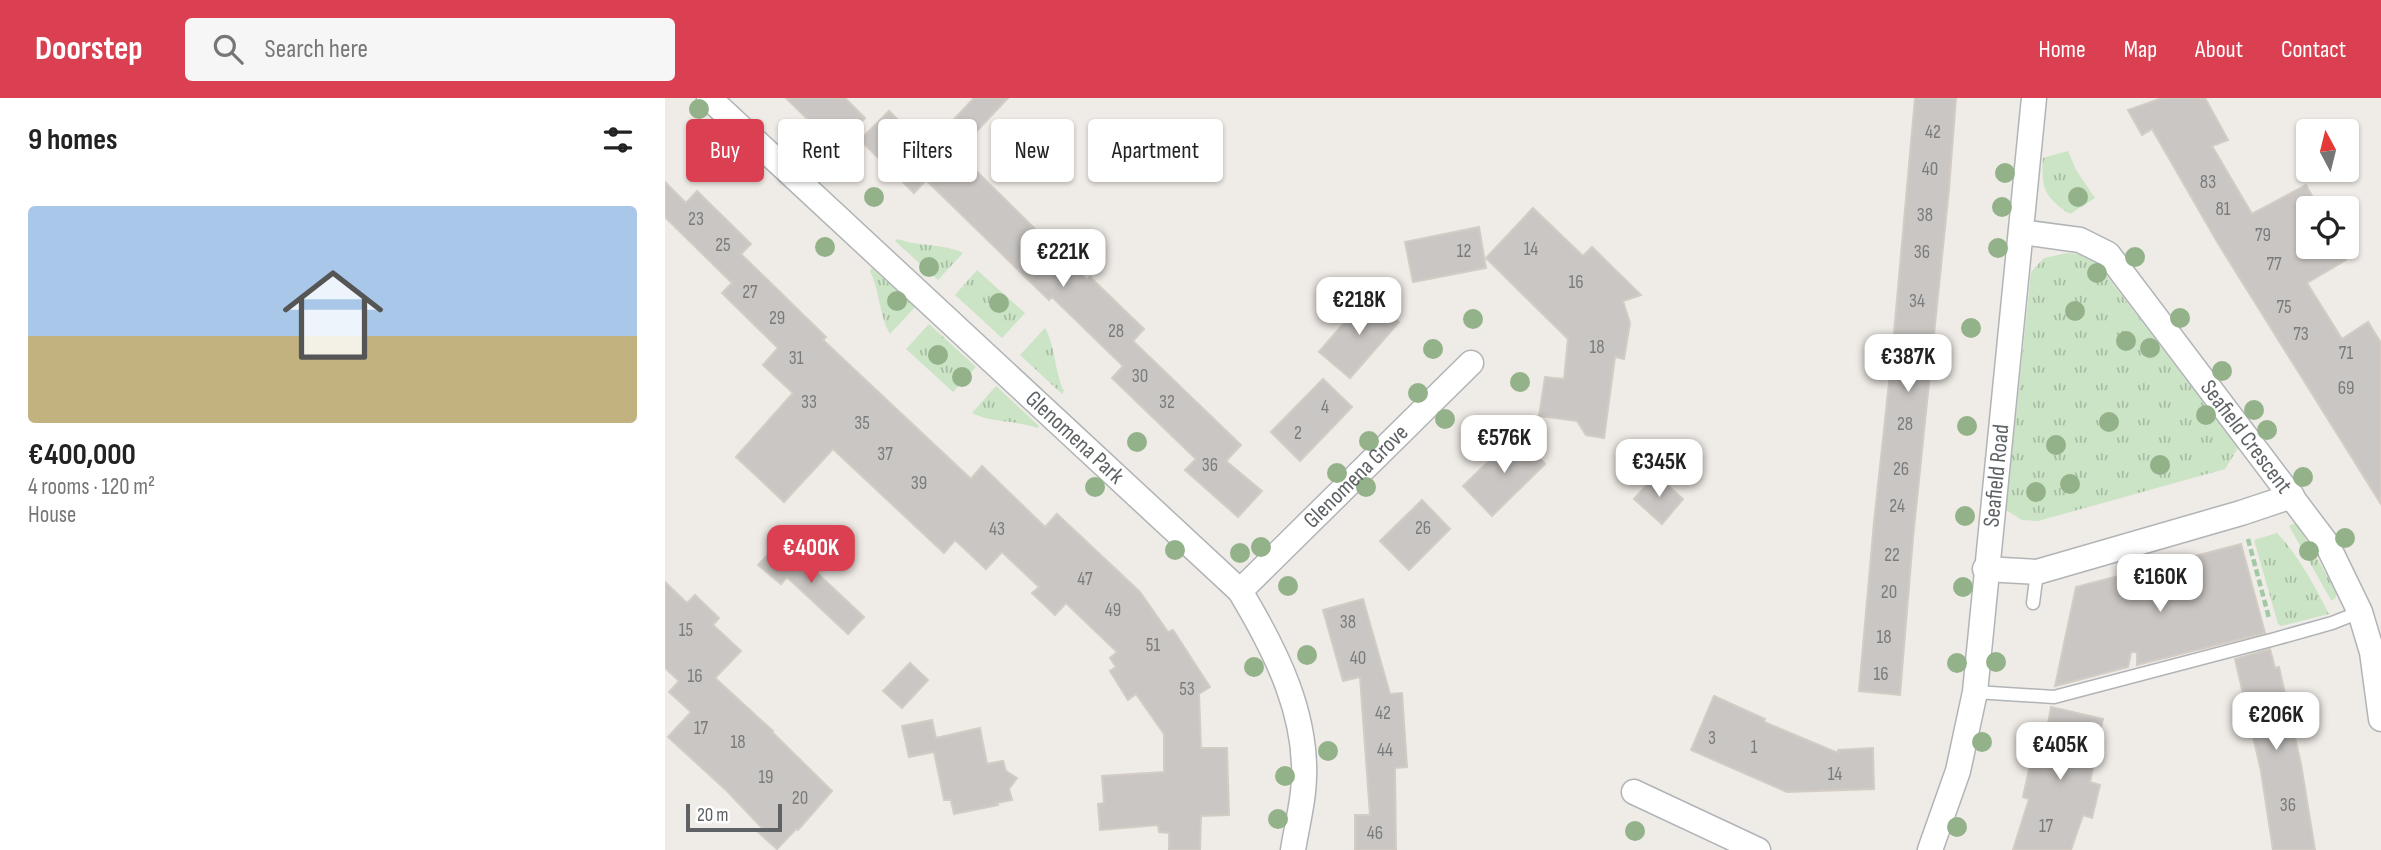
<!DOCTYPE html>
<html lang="en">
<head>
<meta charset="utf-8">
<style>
  body { margin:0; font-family:"Sofia Sans Condensed",sans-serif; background:#f6f6f6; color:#222; height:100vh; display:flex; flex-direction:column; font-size:26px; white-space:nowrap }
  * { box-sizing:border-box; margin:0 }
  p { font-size:23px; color:#767676 }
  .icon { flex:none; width:38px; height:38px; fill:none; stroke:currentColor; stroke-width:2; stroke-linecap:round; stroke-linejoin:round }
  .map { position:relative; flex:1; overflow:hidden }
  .sheet { display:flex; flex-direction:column; background:#fff; width:665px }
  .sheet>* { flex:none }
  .guide { position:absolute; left:21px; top:21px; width:665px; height:63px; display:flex; gap:14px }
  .needle { width:46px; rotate:353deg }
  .buttons { position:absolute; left:1631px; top:21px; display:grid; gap:14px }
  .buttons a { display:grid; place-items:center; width:63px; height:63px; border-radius:7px; background:#fff; box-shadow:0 2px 5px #0004; font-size:35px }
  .scale { position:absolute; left:21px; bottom:18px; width:96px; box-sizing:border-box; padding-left:7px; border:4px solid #5e6265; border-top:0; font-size:19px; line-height:24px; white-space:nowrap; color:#5e6265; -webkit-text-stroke:5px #fff; paint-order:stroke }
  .price { position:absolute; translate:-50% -60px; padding:0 16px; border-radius:14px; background:#fff; color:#222; font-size:23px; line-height:46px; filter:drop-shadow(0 2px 4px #0008) }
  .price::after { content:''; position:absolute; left:50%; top:42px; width:21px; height:16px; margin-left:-10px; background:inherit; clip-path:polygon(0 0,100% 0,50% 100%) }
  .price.selected { background:#da4051; color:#fff }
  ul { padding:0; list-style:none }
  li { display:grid; align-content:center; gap:14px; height:371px; padding:0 28px }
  li span { display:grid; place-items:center; height:217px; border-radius:7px; color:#555 }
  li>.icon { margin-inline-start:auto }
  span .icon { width:126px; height:126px; fill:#fffc; stroke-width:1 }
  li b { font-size:30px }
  h2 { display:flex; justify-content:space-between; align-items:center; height:84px; padding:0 28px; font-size:30px }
  .tag { padding:0 24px; border-radius:7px; background:#fff; box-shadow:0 2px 5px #0004; font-size:24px; line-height:63px }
  .tag.selected { background:#da4051; color:#fff }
  header { display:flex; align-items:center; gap:42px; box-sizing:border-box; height:98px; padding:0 35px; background:#da4051; color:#fff }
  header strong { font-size:33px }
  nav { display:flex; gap:38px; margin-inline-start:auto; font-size:24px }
  .search { width:490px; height:63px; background:#f6f6f6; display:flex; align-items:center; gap:18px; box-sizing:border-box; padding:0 24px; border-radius:7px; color:#767676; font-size:26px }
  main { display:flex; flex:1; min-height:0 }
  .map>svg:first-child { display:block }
  .grass { fill:url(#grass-tufts) }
  .building { fill:#cac6c3; stroke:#d3ccc5; stroke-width:2 }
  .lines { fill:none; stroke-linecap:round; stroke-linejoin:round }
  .service-casing { stroke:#b1b4b7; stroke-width:15 }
  .minor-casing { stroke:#b1b4b7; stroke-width:27 }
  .path { stroke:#a2c9a6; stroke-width:4.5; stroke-dasharray:7 3.5; stroke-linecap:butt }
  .service { stroke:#fff; stroke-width:12 }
  .minor { stroke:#fff; stroke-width:24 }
  .tree { fill:#93b28a }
  .labels { text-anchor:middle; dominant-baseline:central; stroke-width:6; stroke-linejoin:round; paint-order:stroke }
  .number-label { font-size:19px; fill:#797b7c }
  .street-label { font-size:23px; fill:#5e6265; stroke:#fff }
</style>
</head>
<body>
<header>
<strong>Doorstep</strong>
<div class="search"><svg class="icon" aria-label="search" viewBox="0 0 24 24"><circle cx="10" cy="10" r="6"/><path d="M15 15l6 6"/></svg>Search here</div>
<nav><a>Home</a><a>Map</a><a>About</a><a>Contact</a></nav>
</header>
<main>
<section class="sheet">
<h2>9 homes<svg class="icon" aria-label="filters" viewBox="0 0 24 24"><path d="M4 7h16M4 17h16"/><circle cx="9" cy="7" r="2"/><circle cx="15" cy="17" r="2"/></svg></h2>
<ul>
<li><span style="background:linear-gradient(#a9c7e8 60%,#c2b280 0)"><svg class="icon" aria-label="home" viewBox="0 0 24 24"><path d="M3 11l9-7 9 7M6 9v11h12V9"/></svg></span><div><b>€400,000</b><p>4 rooms · 120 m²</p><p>House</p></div></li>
</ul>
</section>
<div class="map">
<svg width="1716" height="752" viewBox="0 0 1716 752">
  <defs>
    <pattern id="grass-tufts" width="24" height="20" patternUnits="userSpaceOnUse" patternTransform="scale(1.75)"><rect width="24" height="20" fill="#cbe4c5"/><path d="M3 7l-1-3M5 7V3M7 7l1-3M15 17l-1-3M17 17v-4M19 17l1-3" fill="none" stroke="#a8bca4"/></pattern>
  </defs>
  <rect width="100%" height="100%" fill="#efebe6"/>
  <!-- grass -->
  <g class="grass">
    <path d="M1403,53L1411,72L1430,100L1405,116C1379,99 1376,90 1378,60Z"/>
    <path d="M233,141C254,149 278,145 298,155L273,182L230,143Z"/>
    <path d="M1402,155L1414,156L1432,165L1573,350L1560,371L1373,423L1357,422L1341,412L1366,174L1379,160Z"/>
    <path d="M207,170L250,209L225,236C214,217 215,193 205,173Z"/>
    <path d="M312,172L360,215L337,240L290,197Z"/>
    <path d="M264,226L311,269L288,294L241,251Z"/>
    <path d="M380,230C391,249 389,273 399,293L397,296L355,257Z"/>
    <path d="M331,288L374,328L372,330C351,322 326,325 307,315Z"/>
    <path d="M1631,424L1672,495L1670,501L1666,502L1624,428Z"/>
    <path d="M1612,435C1634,458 1649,487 1664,516L1616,528L1613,526L1589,442Z"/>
  </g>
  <!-- building -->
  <g class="building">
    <path d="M121,0H180L200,20L172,50Z"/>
    <path d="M309,0H343L292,54L422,182L425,179L479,231L468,243L576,347L561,363L597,393L573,419L520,372L531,361L447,280L458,268L387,199L384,202L261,82L249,95L195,42L224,13L262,50Z"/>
    <path d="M1250,0H1291L1284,91L1248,440L1235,597L1194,593L1209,424L1227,257Z"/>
    <path d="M1497,0H1540L1563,42L1547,48L1587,116L1641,87L1654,110H1643V149H1674L1681,162L1642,185L1677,241L1703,224L1716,245V406L1554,147L1487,31L1477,37L1463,12Z"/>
    <path d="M0,84L21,105L32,93L86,146L76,156L161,239L158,242L306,381L317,368L380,429L392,416L475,494L503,534L508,532L545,589L534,596L536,650H562L564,717L536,718L535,752H504V735L494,734L493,727L435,732L433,706L439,705L437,678L499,674V636L471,596L463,602L445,573L451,569L445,560L452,554L401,505L390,517L367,495L374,489L337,454L321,471L290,442L279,455L168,351L119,404L71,359L128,295L98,267L113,250L57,195L67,185L0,119Z"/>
    <path d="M868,110L918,158L927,149L976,197L958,203L965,225L959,261L950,259L939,340L921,337L912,323L874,318L880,279L899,281L903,241L821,160Z"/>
    <path d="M814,129L821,170L748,184L740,144Z"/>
    <path d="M703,197L734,224L685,280L654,254Z"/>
    <path d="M658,281L687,309L635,363L606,334Z"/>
    <path d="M852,336L880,366L827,418L798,388Z"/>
    <path d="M991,377L1018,401L997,426L969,401Z"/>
    <path d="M757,402L785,431L744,472L715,443Z"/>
    <path d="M117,442L199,519L183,536L122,479L116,486L93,467Z"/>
    <path d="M1576,446L1600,535L1472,567V554H1466L1463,569L1390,588L1411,489Z"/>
    <path d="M0,484L22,505L30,497L54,520L48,527L76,553L50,580L108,633L107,634L167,693L133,732L131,731L112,751L93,734L97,730L62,693L3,639L26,614L4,594L14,583L0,570Z"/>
    <path d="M698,501L725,596L737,595L742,669L730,670L731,752H690V717H705L695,579L678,583L658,512Z"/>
    <path d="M1605,551L1610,570L1614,569L1636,666L1650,752H1608L1596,673L1570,561Z"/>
    <path d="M245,565L263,582L237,610L218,593Z"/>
    <path d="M1049,598L1100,621L1099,624L1173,655V652L1208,650L1209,691L1122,694L1026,652Z"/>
    <path d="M1386,609L1438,621L1426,669H1428L1425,684L1435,687L1427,720L1418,717L1406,752H1348L1364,701L1358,699L1364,671L1377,625L1383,626Z"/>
    <path d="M267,622L271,640L315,630L322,666L338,663L341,673L352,680L344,691L347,702L332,705L333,707L289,716L286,702H279L269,654L244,659L237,628Z"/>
  </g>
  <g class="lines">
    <defs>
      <g id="service">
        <path d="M1368,505L1372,474"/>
        <path d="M1310,594L1389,599L1610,541L1667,525L1695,514"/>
      </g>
      <g id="minor">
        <path id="s1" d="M44,0L575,493C611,553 646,621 638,694C636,713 631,733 628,752"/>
        <path id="s2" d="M1356,134L1415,142L1443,156L1662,446L1695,514L1707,554L1716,621"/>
        <path d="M1320,471L1372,474L1576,415L1627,398"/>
        <path id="s3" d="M575,493L806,265"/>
        <path d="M969,694L1093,752"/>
        <path id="s4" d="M1265,752L1293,673L1310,594L1369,0"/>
      </g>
    </defs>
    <!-- service casing -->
    <use href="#service" class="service-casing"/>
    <!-- minor casing -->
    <use href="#minor" class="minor-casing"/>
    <!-- path -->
    <path class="path" d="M1583,441L1604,520"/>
    <!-- service -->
    <use href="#service" class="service"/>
    <!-- minor -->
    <use href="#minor" class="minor"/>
  </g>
  <!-- trees -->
  <g class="tree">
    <circle cx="34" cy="11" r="10"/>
    <circle cx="125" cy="41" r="10"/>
    <circle cx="1340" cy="75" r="10"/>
    <circle cx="209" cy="99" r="10"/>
    <circle cx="1413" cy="99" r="10"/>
    <circle cx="1337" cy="109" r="10"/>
    <circle cx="160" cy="149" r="10"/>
    <circle cx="1333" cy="150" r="10"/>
    <circle cx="1470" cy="159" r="10"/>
    <circle cx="264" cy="169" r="10"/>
    <circle cx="1432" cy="175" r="10"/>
    <circle cx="232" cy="203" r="10"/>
    <circle cx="334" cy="205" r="10"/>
    <circle cx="1410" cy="213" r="10"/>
    <circle cx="1515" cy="220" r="10"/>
    <circle cx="808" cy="221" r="10"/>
    <circle cx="1306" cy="230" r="10"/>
    <circle cx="1461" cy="243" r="10"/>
    <circle cx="1485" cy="250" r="10"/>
    <circle cx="768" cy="251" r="10"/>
    <circle cx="273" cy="257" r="10"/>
    <circle cx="1557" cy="273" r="10"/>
    <circle cx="297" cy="279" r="10"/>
    <circle cx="855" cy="284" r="10"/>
    <circle cx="753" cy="295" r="10"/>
    <circle cx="1589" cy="312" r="10"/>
    <circle cx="1541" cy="317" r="10"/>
    <circle cx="780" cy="321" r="10"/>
    <circle cx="1444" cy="324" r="10"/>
    <circle cx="1302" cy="328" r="10"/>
    <circle cx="1602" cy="332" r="10"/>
    <circle cx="704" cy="343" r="10"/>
    <circle cx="472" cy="344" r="10"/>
    <circle cx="1391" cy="347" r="10"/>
    <circle cx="1495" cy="367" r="10"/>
    <circle cx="672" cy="375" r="10"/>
    <circle cx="1638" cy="379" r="10"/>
    <circle cx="1405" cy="386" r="10"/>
    <circle cx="430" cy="389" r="10"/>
    <circle cx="701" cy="389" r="10"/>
    <circle cx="1371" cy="394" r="10"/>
    <circle cx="1300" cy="418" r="10"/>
    <circle cx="1680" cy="440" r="10"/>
    <circle cx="596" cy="449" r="10"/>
    <circle cx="510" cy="452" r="10"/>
    <circle cx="1644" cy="453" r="10"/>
    <circle cx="575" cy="455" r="10"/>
    <circle cx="623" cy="488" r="10"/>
    <circle cx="1298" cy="489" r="10"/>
    <circle cx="642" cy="557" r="10"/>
    <circle cx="1331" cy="564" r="10"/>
    <circle cx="1292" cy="565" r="10"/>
    <circle cx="589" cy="569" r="10"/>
    <circle cx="1317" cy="644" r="10"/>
    <circle cx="663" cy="653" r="10"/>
    <circle cx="620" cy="678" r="10"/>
    <circle cx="613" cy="721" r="10"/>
    <circle cx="1292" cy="729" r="10"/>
    <circle cx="970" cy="733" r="10"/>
  </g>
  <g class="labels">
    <!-- number labels -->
    <g class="number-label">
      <text x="1268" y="34">42</text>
      <text x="1265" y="71">40</text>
      <text x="1543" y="84">83</text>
      <text x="1558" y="111">81</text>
      <text x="1260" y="117">38</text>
      <text x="31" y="121">23</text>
      <text x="1598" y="137">79</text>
      <text x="58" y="147">25</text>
      <text x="866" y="151">14</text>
      <text x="799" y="153">12</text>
      <text x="1257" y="154">36</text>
      <text x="1609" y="166">77</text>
      <text x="911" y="184">16</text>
      <text x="85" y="194">27</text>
      <text x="1252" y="203">34</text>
      <text x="1619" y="209">75</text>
      <text x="112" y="220">29</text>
      <text x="451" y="233">28</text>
      <text x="1636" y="236">73</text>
      <text x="932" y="249">18</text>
      <text x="1681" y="255">71</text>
      <text x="131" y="260">31</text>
      <text x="475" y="278">30</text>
      <text x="1681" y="290">69</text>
      <text x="144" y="304">33</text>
      <text x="502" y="304">32</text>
      <text x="660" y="309">4</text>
      <text x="197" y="325">35</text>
      <text x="1240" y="326">28</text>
      <text x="633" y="335">2</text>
      <text x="220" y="356">37</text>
      <text x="545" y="367">36</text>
      <text x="1236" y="371">26</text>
      <text x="254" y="385">39</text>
      <text x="1232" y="408">24</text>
      <text x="758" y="430">26</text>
      <text x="332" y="431">43</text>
      <text x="1227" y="457">22</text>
      <text x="420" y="481">47</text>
      <text x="1224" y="494">20</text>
      <text x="448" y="512">49</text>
      <text x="683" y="524">38</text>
      <text x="21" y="532">15</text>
      <text x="1219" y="539">18</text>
      <text x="488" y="547">51</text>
      <text x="693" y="560">40</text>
      <text x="1216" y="576">16</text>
      <text x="30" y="578">16</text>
      <text x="522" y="591">53</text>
      <text x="718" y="615">42</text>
      <text x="36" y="630">17</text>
      <text x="1047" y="640">3</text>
      <text x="73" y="644">18</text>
      <text x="1089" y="649">1</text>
      <text x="720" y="652">44</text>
      <text x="1170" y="676">14</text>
      <text x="101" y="679">19</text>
      <text x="135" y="700">20</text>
      <text x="1623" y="707">36</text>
      <text x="1381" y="728">17</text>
      <text x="710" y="735">46</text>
    </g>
    <!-- street labels -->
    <g class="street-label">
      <text stroke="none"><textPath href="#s2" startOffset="320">Seafield Crescent</textPath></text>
      <text stroke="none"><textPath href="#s1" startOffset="499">Glenomena Park</textPath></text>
      <text stroke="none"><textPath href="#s3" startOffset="163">Glenomena Grove</textPath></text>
      <text stroke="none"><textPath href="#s4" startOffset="382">Seafield Road</textPath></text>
    </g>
  </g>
</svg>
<div class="buttons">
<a><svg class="needle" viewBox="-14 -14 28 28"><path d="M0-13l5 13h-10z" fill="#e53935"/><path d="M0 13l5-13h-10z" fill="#767676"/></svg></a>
<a><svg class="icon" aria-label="locate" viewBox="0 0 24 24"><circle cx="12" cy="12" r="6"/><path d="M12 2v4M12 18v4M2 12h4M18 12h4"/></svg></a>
</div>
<div class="scale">20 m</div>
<b class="price" style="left:398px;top:191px">€221K</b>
<b class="price" style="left:694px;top:239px">€218K</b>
<b class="price" style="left:1243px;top:296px">€387K</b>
<b class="price" style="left:839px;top:377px">€576K</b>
<b class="price" style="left:994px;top:401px">€345K</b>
<b class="price selected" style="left:146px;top:487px">€400K</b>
<b class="price" style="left:1495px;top:516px">€160K</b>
<b class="price" style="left:1611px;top:654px">€206K</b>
<b class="price" style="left:1395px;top:684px">€405K</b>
<div class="guide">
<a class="tag selected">Buy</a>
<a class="tag">Rent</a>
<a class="tag">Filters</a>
<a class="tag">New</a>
<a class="tag">Apartment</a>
</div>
</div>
</main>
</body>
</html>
